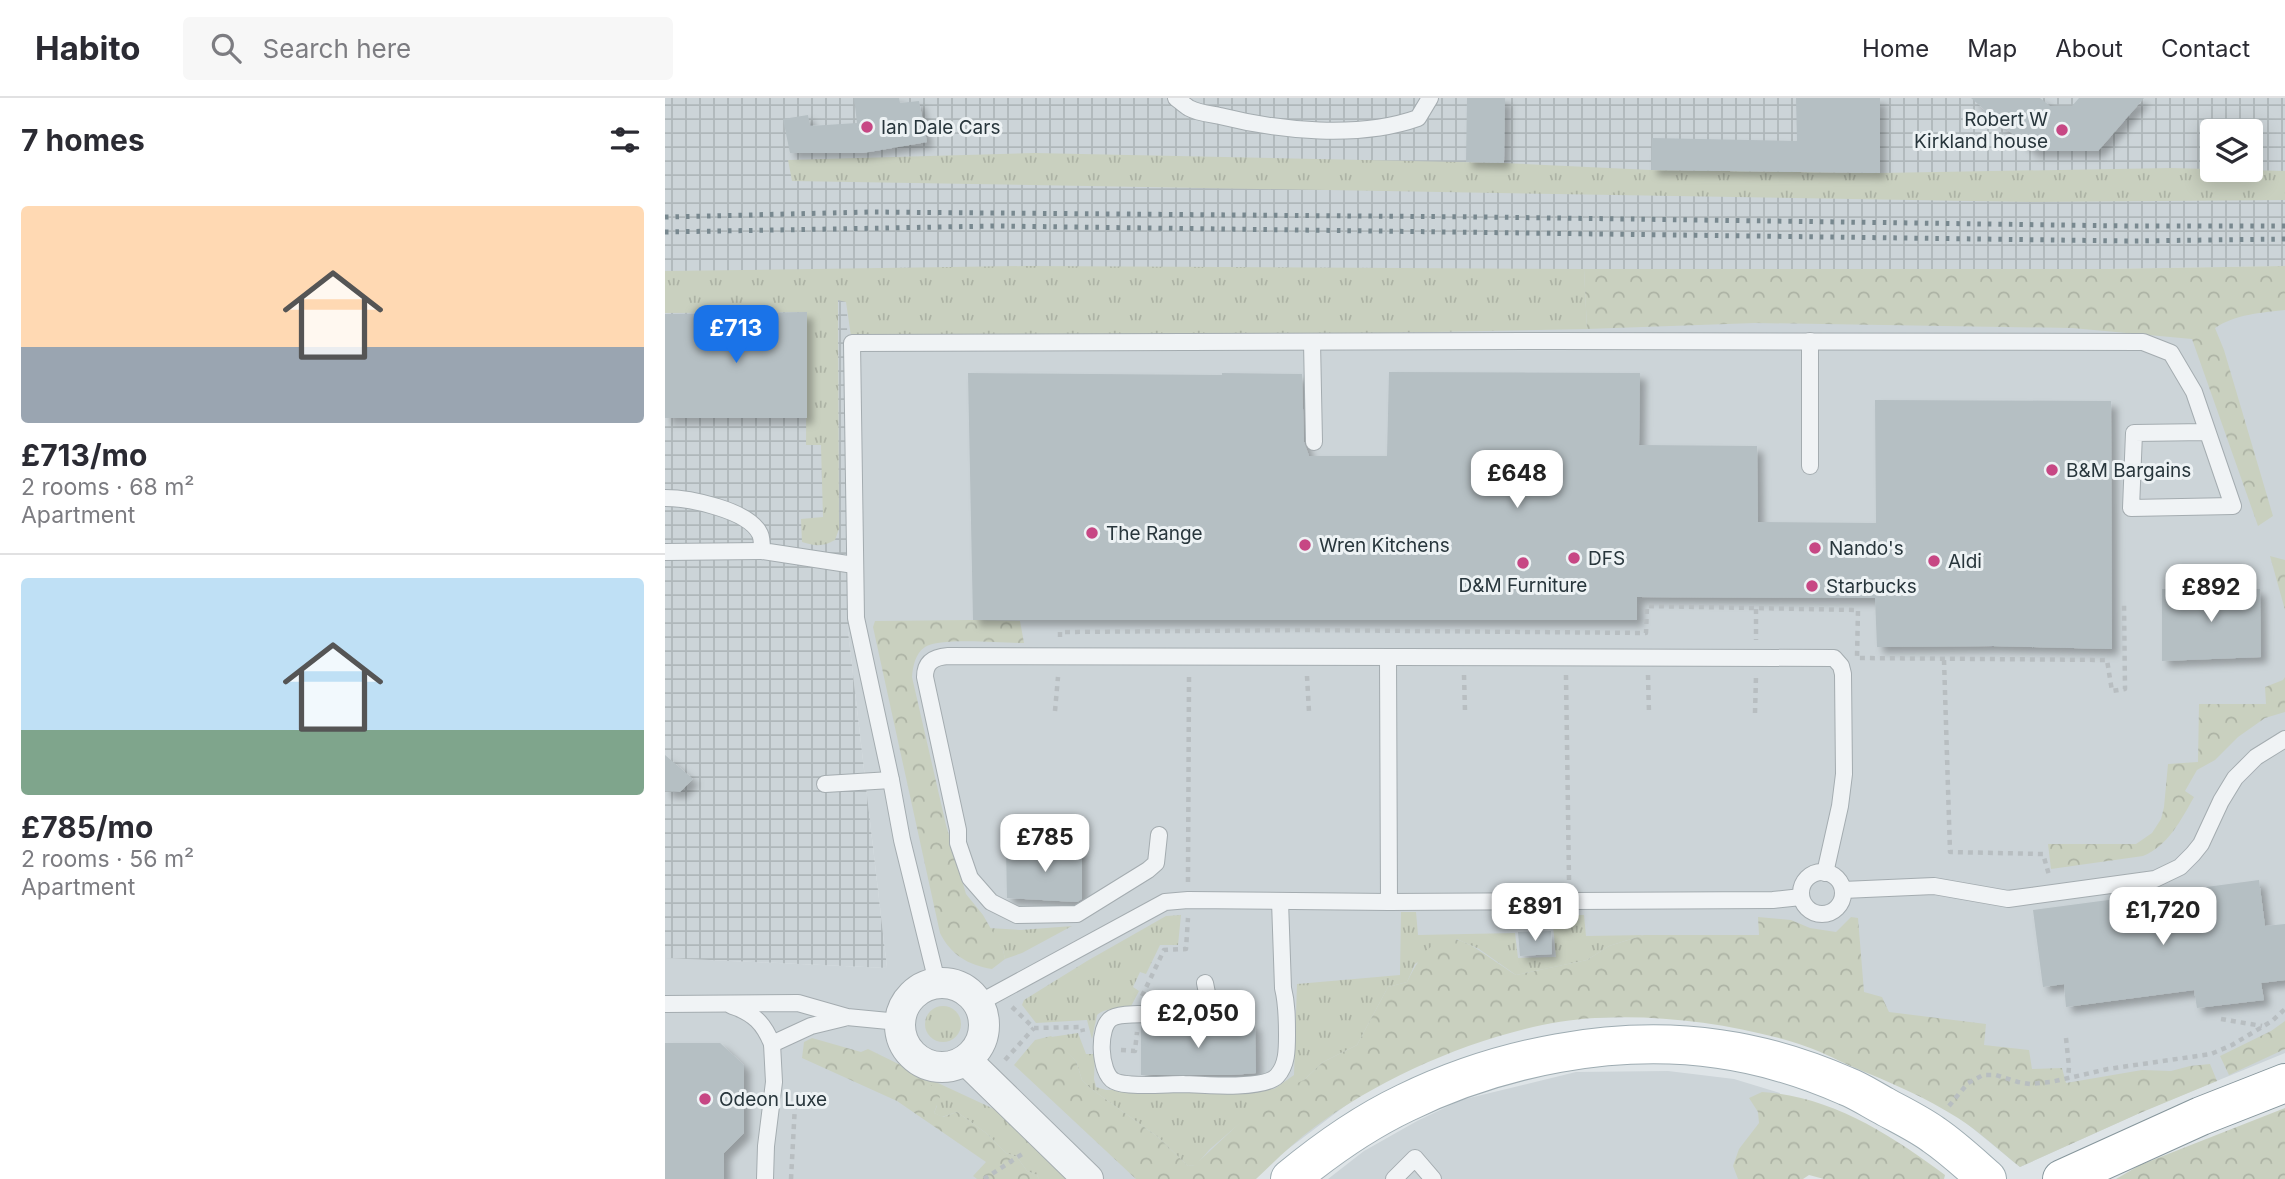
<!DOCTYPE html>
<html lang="en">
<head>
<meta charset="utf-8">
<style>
  body { margin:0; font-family:Inter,sans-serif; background:#f7f7f7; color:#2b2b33; height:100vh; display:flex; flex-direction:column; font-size:26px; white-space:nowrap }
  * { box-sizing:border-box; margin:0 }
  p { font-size:23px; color:#7c7c81 }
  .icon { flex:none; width:38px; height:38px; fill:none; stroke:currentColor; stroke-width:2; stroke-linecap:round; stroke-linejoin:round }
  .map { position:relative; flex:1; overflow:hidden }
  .panel { display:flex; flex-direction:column; background:#fff; width:665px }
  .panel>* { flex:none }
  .tools { position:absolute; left:1535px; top:21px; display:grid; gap:14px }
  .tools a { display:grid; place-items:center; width:63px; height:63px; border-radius:7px; background:#fff; box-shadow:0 4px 18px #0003; font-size:35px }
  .price { position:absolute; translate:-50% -60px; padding:0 16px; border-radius:14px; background:#fff; color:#222; font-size:23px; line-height:46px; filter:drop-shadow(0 2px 4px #0008) }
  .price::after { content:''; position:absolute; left:50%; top:42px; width:21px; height:16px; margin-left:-10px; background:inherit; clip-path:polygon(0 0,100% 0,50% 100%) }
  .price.selected { background:#1a73e8; color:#fff }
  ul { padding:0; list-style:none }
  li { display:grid; align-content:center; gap:14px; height:371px; padding:0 21px }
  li+li { border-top:2px solid #e1e1e2 }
  li span { display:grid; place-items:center; height:217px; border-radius:7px; color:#555 }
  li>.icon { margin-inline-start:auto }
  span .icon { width:126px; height:126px; fill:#fffc; stroke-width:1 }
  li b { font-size:30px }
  h2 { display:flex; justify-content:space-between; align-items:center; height:84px; padding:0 21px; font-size:30px }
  header { display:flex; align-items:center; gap:42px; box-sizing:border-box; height:98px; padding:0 35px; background:#fff; border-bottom:2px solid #e1e1e2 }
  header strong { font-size:33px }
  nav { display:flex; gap:38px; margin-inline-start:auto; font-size:24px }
  .search { width:490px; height:63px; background:#f7f7f7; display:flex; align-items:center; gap:18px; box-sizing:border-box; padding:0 24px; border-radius:7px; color:#7c7c81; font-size:26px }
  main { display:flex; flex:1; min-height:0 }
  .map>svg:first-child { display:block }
  .built { fill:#ccd4d8 }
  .industrial { fill:url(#industrial-grid); fill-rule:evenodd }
  .grass { fill:url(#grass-tufts) }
  .forest { fill:url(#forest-crowns) }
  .building { fill:#b5bfc3; filter:url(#shadow) }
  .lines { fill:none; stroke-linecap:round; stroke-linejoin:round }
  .lane-casing { stroke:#a4acb0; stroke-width:18 }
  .street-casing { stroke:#a4acb0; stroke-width:32 }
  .primary-casing { stroke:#9eacb2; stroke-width:40 }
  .highway-casing { stroke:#86969c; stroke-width:40 }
  .path { stroke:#b8bec1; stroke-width:4.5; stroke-dasharray:5 5; stroke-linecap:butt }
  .lane { stroke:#f0f3f5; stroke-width:16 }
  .street { stroke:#f0f3f5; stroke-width:30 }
  .primary { stroke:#fff; stroke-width:38 }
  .highway { stroke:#fff; stroke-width:38 }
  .rail { stroke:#78888f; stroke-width:5; stroke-dasharray:3.5 7; stroke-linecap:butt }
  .poi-dot { fill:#c74784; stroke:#edf2f4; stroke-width:2.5 }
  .labels { text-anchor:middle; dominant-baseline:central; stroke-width:6; stroke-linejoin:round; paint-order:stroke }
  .poi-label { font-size:19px; fill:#28363c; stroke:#edf2f4; text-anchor:start }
</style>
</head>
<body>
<header>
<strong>Habito</strong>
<div class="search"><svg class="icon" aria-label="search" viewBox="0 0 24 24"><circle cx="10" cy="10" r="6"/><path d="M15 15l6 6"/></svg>Search here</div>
<nav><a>Home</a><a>Map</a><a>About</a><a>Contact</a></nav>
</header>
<main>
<section class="panel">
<h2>7 homes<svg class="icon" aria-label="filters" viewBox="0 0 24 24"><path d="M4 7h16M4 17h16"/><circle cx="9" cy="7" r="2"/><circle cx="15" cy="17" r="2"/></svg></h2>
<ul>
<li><span style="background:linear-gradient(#ffd9b3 65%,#9aa5b1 0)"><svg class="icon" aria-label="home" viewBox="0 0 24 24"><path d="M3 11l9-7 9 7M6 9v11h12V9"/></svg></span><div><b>£713/mo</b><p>2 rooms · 68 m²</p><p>Apartment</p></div></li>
<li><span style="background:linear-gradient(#bfe0f5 70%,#7fa58c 0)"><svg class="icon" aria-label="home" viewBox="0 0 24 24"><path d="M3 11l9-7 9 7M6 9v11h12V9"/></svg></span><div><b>£785/mo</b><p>2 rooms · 56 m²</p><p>Apartment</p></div></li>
</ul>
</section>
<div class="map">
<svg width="1620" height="1081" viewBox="0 0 1620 1081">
  <defs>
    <pattern id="industrial-grid" width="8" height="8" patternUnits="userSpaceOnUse" patternTransform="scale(1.75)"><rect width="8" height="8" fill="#ccd4d8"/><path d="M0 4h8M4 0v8" fill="none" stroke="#afb7ba"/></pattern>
    <pattern id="grass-tufts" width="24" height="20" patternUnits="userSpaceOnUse" patternTransform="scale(1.75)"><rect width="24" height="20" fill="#c9d0bf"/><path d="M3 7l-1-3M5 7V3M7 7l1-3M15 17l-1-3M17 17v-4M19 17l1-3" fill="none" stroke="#adb3a5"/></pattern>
    <pattern id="forest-crowns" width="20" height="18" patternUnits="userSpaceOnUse" patternTransform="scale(1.75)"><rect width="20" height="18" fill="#c9d0bf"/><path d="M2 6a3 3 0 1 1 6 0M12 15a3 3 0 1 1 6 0" fill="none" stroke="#adb3a5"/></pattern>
    <filter id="shadow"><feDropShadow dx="6" dy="6" stdDeviation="3.5" flood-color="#0004"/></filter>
  </defs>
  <rect width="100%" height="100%" fill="#dee4e7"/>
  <!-- built -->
  <g class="built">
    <path d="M1620,168V955L1481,1012L1355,1069L1267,997L1165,950L1031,917L891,921L801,946L720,978L583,1081H0V860L222,870L183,533L181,204L919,171H1441Z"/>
    <path d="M1003,973L1069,981L1115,995L1095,1081H663L699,1053L752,1023L796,1002L911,974Z"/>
  </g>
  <!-- industrial -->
  <path class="industrial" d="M0,0H1620V168L1441,171H919L182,204L183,533L222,870L0,860ZM1547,33H1586V72H1547Z"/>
  <!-- grass -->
  <g class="grass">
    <path d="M369,55L839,65L986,72L1215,75L1506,70L1620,73V102L1365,104L127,83L123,62Z"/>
    <path d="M362,168L919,171L922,231L187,245L181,204L173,202L174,431L170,442C158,449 150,448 137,444L136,421L158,419L156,347H141L142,214L0,215V173Z"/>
    <path d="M736,814H751L753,837L850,835L853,860L891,859L887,817H919L921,838L979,837L944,848L922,862L851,877L814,851L792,841L750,866L742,884L723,889L692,947L658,964L639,982L574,1026L545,1051L531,1067L523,1068L493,1039L425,990L417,982L411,963L386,939L413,935L421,956H430L429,981L431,989L441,992L609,991L629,977L632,886L735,877Z"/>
    <path d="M516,817L513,847H495L481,876L475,874L468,889L474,893L464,912C452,911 442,909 432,917L427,941L422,922L371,925L357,907L359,902L422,863L501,818Z"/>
    <path d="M407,828L357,855L340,861L338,852L324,830L356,832Z"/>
    <circle cx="278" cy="926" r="18"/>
    <path d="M260,979L329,1011L402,1081H374L372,1077L362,1073L352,1059L341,1055L321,1035L292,1014L277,1019L269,1015L272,1008Z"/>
  </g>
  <!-- forest -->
  <g class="forest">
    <path d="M1620,168V212C1595,215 1571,216 1550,230L1559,252L1608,418L1593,428L1527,241L1407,230L1090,225L922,231L919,171H1441Z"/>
    <path d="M1605,458L1620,462V512Z"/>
    <path d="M308,522L355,523L359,545C338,545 274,539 260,549C250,556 248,568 247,579L281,727L301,796L318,817L338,852L340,861L327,871C303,867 286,857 275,835L208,529L210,523Z"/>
    <path d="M1620,579V614L1600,620L1573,639L1550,662L1532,672L1520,693L1529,699C1516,722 1503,748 1478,758L1386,771L1383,746H1471L1487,735L1496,721L1499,709L1503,666L1533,664L1534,606H1601L1600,589L1618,582Z"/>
    <path d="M1093,819L1126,822L1145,830L1171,834L1186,819L1193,820L1199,894L1217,899L1224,914L1321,926L1319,947L1364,952L1367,971L1397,970L1401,985L1477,972L1506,973L1525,968L1545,966L1552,983L1475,1015L1355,1069C1335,1053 1315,1034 1293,1020C1260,999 1224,984 1188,969C1170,961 1153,952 1134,946C1071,926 996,916 930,920C839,925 723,974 651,1028C629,1044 610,1063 591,1081H471L349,967L370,942L386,938L411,963L417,982L425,990L493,1039L523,1068L530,1067L601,1000L639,982L658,964L692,947L723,889L742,884C778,811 800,846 851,877L922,862L944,848L979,837H1094Z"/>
    <path d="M1620,923V951L1564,977L1555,958L1606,933Z"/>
    <path d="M147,940L196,954L203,951L260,979L275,999L269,1015L278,1019L292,1014L321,1035L341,1055L352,1059L362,1073L372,1077L374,1081H312L308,1078L321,1064L232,1003L137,960L139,944Z"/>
    <path d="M1097,994C1166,998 1226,1037 1280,1077L1279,1081H1159L1144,1077L1138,1081H1073L1068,1068L1074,1051L1094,1025L1093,1014L1084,1000Z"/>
    <path d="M1620,1010V1081H1451L1475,1067Z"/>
  </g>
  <!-- building -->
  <g class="building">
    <path d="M189,0H234L235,5L254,3L262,44L198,55H125L118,21L143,17L145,28L192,25Z"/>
    <path d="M802,0H840L839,65L801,64Z"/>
    <path d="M1131,0H1215V75L986,72L987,40L1132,43Z"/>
    <path d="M1306,0H1375L1385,8H1407L1414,0H1479L1433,53H1367Z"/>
    <path d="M142,214V320H0V216Z"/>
    <path d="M724,274L975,275L974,347L1092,348L1093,424L1211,425L1210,302L1446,303L1447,551L1328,548L1212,549L1210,500L972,499V522H308L303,275L557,277V275L637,276L639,344L644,358H722Z"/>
    <path d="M1497,491H1595L1596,559L1497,563Z"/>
    <path d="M0,657L28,681L15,694L0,693Z"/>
    <path d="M341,751H417V801L412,804L342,800Z"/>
    <path d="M1594,782L1600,828L1620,826V882L1596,885L1599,902L1532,910L1529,892L1401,909L1399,886L1378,889L1368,812Z"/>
    <path d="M886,833L887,856L855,858L853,834Z"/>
    <path d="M590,926L591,975L567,977H476V927L513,929Z"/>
    <path d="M0,945H55L79,967V1035L59,1055V1081H0Z"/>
  </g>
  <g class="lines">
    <defs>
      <g id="lane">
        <path d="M511,0C515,3 519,7 524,10C533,15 545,16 555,18C615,33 694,41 753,20L765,0"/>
        <path d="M647,244L649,344"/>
        <path d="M1145,368V243"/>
        <path d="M0,400C24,400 84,412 95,436C97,440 97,448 97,453L189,467"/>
        <path d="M0,454L97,453"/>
        <path d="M723,560L724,804"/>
        <path d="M160,686L226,682"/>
        <path d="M494,737L491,765L483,772L412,816L352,817L326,804L305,780L293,745V732L260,579C260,564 269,559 283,558L1169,560L1176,568L1178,576L1179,676L1175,708L1160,775"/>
        <circle cx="1157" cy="795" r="21"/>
        <path d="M1178,792L1269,788L1343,801L1490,781L1515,769L1528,756L1536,746L1556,703L1570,680L1591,659L1620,641"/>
        <path d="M272,884L237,742L226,682L191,520L187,245L889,243L1478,244L1506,255L1529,294L1568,408L1466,410L1469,335L1542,334"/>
        <path d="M540,885L545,910L542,916C518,921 463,911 447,920C432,928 434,975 449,983C463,990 501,986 518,986C538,987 599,992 612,978C622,967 622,952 622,937C622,921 622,906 618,890L615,803"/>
        <path d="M314,905L500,804L523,802L724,804L1108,802L1136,799"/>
        <path d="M0,906L133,905L182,919L234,924"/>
        <path d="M67,908C89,915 99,926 107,946"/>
        <path d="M100,1081L101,1048L109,984L107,946L146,928L179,920"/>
        <path d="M729,1081L750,1060L768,1081"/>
      </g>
      <g id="street">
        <circle cx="277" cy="927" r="42"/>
        <path d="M301,962L423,1081"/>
      </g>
      <path id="primary" d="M625,1081C660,1052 698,1025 740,1005C834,959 950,936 1054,951C1097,957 1142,971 1181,988C1194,993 1206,1001 1219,1008C1235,1017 1254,1026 1269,1037C1288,1050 1305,1066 1322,1081"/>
      <path id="highway" d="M1397,1081L1536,1018L1620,985"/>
    </defs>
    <!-- lane casing -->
    <use href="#lane" class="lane-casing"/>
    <!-- street casing -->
    <use href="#street" class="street-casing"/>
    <!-- primary casing -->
    <use href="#primary" class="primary-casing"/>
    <!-- highway casing -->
    <use href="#highway" class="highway-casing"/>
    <!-- path -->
    <g class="path">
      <path d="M1091,511V542"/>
      <path d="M395,539V534L640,532L981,535L982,508L1193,512L1192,560L1442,562L1447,593L1460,591L1459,504"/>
      <path d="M1279,562L1285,754L1378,756L1384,777"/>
      <path d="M799,577L800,613"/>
      <path d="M901,577L904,782"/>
      <path d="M983,577L984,615"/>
      <path d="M642,578L644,614"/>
      <path d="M390,613L393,579"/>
      <path d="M1090,615L1091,578"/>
      <path d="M523,784L524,579"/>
      <path d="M477,898L499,852L521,851L523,820"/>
      <path d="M347,909L369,930L417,929L418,934"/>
      <path d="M1556,921L1597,928"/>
      <path d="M1401,940L1404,969L1403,980"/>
      <path d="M456,952L470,953L472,934"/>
      <path d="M340,962L369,930"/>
      <path d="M1284,1008L1303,985L1318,977H1331L1353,984L1365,986L1386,984L1443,971L1546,956L1567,947L1607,923L1620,911"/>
      <path d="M126,1081L130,1007"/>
      <path d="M319,1081L359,1055"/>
    </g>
    <!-- lane -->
    <use href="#lane" class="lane"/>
    <!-- street -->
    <use href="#street" class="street"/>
    <!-- primary -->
    <use href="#primary" class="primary"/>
    <!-- highway -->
    <use href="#highway" class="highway"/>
    <!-- rail -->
    <g class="rail">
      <path d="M0,119L206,114L818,119L1464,128H1620"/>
      <path d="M0,134L331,128L1466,143L1620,141"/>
    </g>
  </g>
  <!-- markers -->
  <g class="poi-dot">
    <circle cx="202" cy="29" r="7"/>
    <circle cx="1397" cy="32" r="7"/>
    <circle cx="1387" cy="372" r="7"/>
    <circle cx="427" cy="435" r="7"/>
    <circle cx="640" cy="447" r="7"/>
    <circle cx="1150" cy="450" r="7"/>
    <circle cx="909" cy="460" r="7"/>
    <circle cx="1269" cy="463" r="7"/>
    <circle cx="858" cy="465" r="7"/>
    <circle cx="1147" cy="488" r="7"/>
    <circle cx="40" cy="1001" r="7"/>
  </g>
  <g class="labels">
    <!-- poi labels -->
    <g class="poi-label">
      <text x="1383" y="21" text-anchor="end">Robert W<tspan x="1383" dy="22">Kirkland house</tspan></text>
      <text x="216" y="29">Ian Dale Cars</text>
      <text x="1401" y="372">B&amp;M Bargains</text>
      <text x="441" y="435">The Range</text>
      <text x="654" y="447">Wren Kitchens</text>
      <text x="1164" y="450">Nando's</text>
      <text x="923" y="460">DFS</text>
      <text x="1283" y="463">Aldi</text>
      <text x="858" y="487" text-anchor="middle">D&amp;M Furniture</text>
      <text x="1161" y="488">Starbucks</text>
      <text x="54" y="1001">Odeon Luxe</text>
    </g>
  </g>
</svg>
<div class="tools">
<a><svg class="icon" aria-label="layers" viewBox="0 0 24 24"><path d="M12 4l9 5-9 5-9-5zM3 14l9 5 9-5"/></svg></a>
</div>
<b class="price selected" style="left:71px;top:267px">£713</b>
<b class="price" style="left:852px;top:412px">£648</b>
<b class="price" style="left:1546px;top:526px">£892</b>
<b class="price" style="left:380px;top:776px">£785</b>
<b class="price" style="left:870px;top:845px">£891</b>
<b class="price" style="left:1498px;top:849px">£1,720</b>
<b class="price" style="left:533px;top:952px">£2,050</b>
</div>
</main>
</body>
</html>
